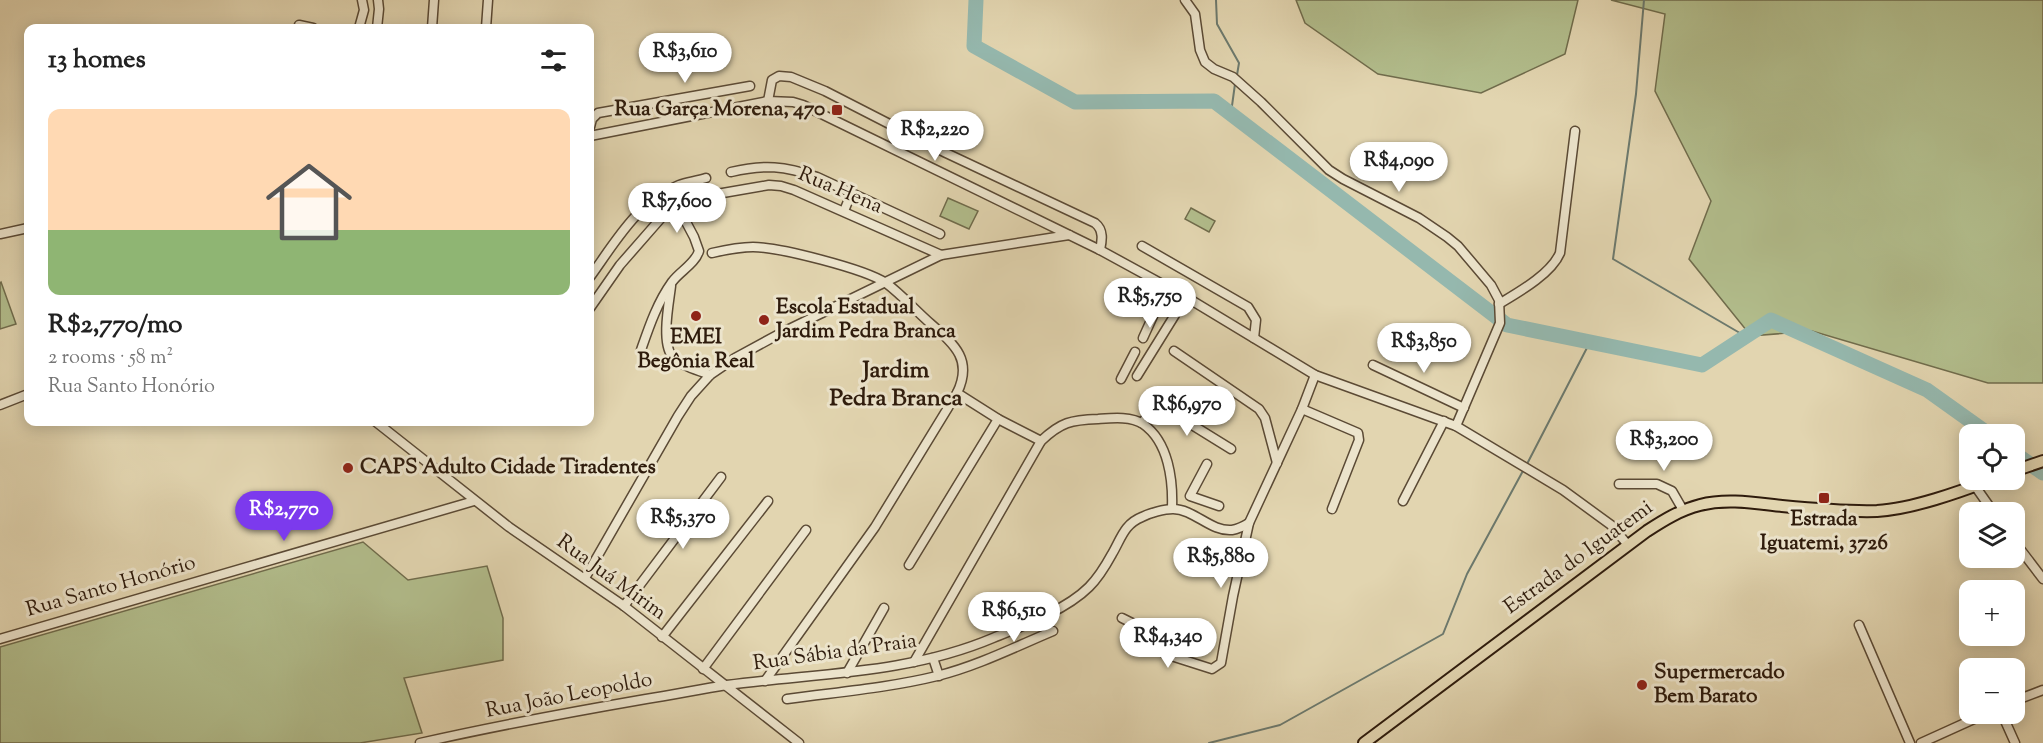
<!DOCTYPE html>
<html lang="en">
<head>
<meta charset="utf-8">
<style>
  body { margin:0; font-family:"Sorts Mill Goudy",serif; background:#f2f2f2; color:#222; height:100vh; display:flex; flex-direction:column; font-size:22px; white-space:nowrap }
  * { box-sizing:border-box; margin:0 }
  p { font-size:20px; color:#767676 }
  .icon { flex:none; width:33px; height:33px; fill:none; stroke:currentColor; stroke-width:2; stroke-linecap:round; stroke-linejoin:round }
  .map { position:relative; flex:1; overflow:hidden }
  .sheet { position:absolute; left:24px; top:24px; width:570px; height:402px; display:flex; flex-direction:column; background:#fff; border-radius:12px; box-shadow:0 3px 15px #0003 }
  .sheet>* { flex:none }
  .controls { position:absolute; left:1959px; top:424px; display:grid; gap:12px }
  .controls a { display:grid; place-items:center; width:66px; height:66px; border-radius:12px; background:#fff; box-shadow:0 3px 15px #0003; font-size:30px }
  .price { position:absolute; translate:-50% -51px; padding:0 14px; border-radius:21px; background:#fff; color:#222; font-size:20px; line-height:39px; filter:drop-shadow(0 2px 3px #0008) }
  .price::after { content:''; position:absolute; left:50%; top:36px; width:18px; height:14px; margin-left:-9px; background:inherit; clip-path:polygon(0 0,100% 0,50% 100%) }
  .price.selected { background:#7c3aed; color:#fff }
  ul { padding:0; list-style:none }
  li { display:grid; align-content:center; gap:12px; height:318px; padding:0 24px }
  li span { display:grid; place-items:center; height:186px; border-radius:12px; color:#555 }
  li>.icon { margin-inline-start:auto }
  span .icon { width:108px; height:108px; fill:#fffc; stroke-width:1 }
  li b { font-size:26px }
  h2 { display:flex; justify-content:space-between; align-items:center; height:72px; padding:0 24px; font-size:26px }
  .map>svg:first-child { display:block }
  .green { fill:#b2bd8c; stroke:#706c4c; stroke-width:1.5 }
  .lines { fill:none; stroke-linecap:round; stroke-linejoin:round }
  .stream { stroke:#6c796d; stroke-width:2 }
  .river { stroke:#95b8ae; stroke-width:15 }
  .minor-casing { stroke:#5b4a35; stroke-width:11 }
  .major-casing { stroke:#2e1b0c; stroke-width:14 }
  .minor { stroke:#ece4cc; stroke-width:8 }
  .major { stroke:#e2d5b0; stroke-width:10 }
  .poi-dot { fill:#8f2418; stroke:#ece4cc; stroke-width:2 }
  .labels { text-anchor:middle; dominant-baseline:central; stroke-width:6; stroke-linejoin:round; paint-order:stroke }
  .poi-label { font-size:21px; font-weight:bold; fill:#2e1b0c; stroke:#ece4cc; text-anchor:start }
  .street-label { font-size:21px; fill:#2e1b0c; stroke:#ece4cc }
  .quarter-label { font-size:24px; font-weight:bold; fill:#2e1b0c; stroke:#ece4cc }
</style>
</head>
<body>
<div class="map">
<svg width="2043" height="743" viewBox="0 0 2043 743">
  <rect width="100%" height="100%" fill="#e2d5b0"/>
  <filter id="stains"><feTurbulence type="fractalNoise" baseFrequency=".00333" numOctaves="4"/><feColorMatrix values="0 0 0 0 .2 0 0 0 0 .09 0 0 0 0 .02 0 0 0 .5 -.17"/></filter>
  <radialGradient id="worn" r=".72"><stop offset=".6" stop-color="#630" stop-opacity="0"/><stop offset="1" stop-color="#630" stop-opacity=".3"/></radialGradient>
  <!-- green -->
  <g class="green">
    <path d="M1296,0H1578L1565,54L1481,93L1378,74L1305,23Z"/>
    <path d="M1611,0H2043V383H1988L1812,331L1751,336L1689,259L1711,201L1655,91L1665,14Z"/>
    <path d="M948,198L978,211L969,229L940,216Z"/>
    <path d="M1191,208L1215,221L1209,232L1185,219Z"/>
    <path d="M1,282L16,324L0,329V283Z"/>
    <path d="M363,542L408,580L487,566L503,618V660L404,678L422,733L360,743H0V647Z"/>
  </g>
  <g class="lines">
    <!-- stream -->
    <g class="stream">
      <path d="M1216,0L1217,24L1239,63L1237,75"/>
      <path d="M1644,0L1636,94L1613,259L1745,336"/>
      <path d="M1231,113L1235,84"/>
      <path d="M1527,464L1590,342"/>
      <path d="M1209,743L1280,725L1443,634L1467,574L1524,469"/>
    </g>
    <!-- river -->
    <g class="river">
      <path d="M976,0L974,46L1075,102L1214,101L1507,325L1702,365L1771,320L1927,390L1990,435"/>
      <path d="M2014,453L2043,473"/>
    </g>
    <defs>
      <g id="minor">
        <path d="M1185,0L1195,14L1200,50L1205,62L1214,69L1233,77L1261,102L1329,170L1343,179L1419,218L1447,237L1458,246L1491,285L1499,300L1500,323L1456,426"/>
        <path d="M299,25L313,28"/>
        <path d="M359,28L364,10L362,0"/>
        <path d="M377,28L379,9L378,0"/>
        <path d="M432,28L434,0"/>
        <path d="M486,28L488,0"/>
        <path d="M768,101L772,80L779,76L791,77L825,91L946,153L1095,223C1104,230 1102,241 1100,250"/>
        <path d="M590,127L592,119L598,113L750,86"/>
        <path d="M590,136L768,101L793,102L803,105L1100,250L1186,297L1315,375L1456,426L1563,490L1611,525L1628,545"/>
        <path d="M731,172C764,164 785,166 817,177L940,234"/>
        <path d="M844,211L851,194"/>
        <path d="M0,234L28,228"/>
        <path d="M1142,246L1248,307L1256,320L1254,338"/>
        <path d="M712,253C725,250 739,247 753,247C779,247 865,269 886,283C902,295 916,311 931,324C955,345 973,360 957,393L875,527L765,681"/>
        <path d="M590,277C614,244 638,201 679,185C687,182 697,181 706,178"/>
        <path d="M671,286C669,303 661,342 672,356C680,366 698,370 710,375"/>
        <path d="M1499,304C1519,292 1551,274 1560,253L1575,131"/>
        <path d="M590,308L620,265L662,217L689,203L717,194L769,185L781,186L794,190L941,255"/>
        <path d="M1143,338L1158,305"/>
        <path d="M641,350C649,327 657,303 672,282C680,271 695,264 699,251L694,237L669,190"/>
        <path d="M1174,351L1259,409L1265,418L1277,463"/>
        <path d="M1373,365L1464,408"/>
        <path d="M1137,376L1186,297"/>
        <path d="M1121,379L1135,352"/>
        <path d="M957,393L998,419L1041,441"/>
        <path d="M0,405L28,394"/>
        <path d="M1302,409L1358,433L1359,440L1332,509"/>
        <path d="M376,422L509,527L624,606L799,743"/>
        <path d="M1142,423L1153,409L1168,410L1231,449"/>
        <path d="M1207,464L1190,496L1219,506"/>
        <path d="M1619,484H1657L1672,491L1683,510"/>
        <path d="M1975,486L1994,513"/>
        <path d="M1403,501L1444,421"/>
        <path d="M2014,541L2043,579"/>
        <path d="M909,565L998,419"/>
        <path d="M585,578L678,416L691,396L710,375L735,358L781,333L941,255L1069,235"/>
        <path d="M624,606L721,477"/>
        <path d="M1122,618L1132,623L1165,654L1212,669L1221,663L1233,596L1249,523L1302,409L1315,375"/>
        <path d="M1859,625L1910,743"/>
        <path d="M662,637L768,501"/>
        <path d="M0,639L474,501"/>
        <path d="M933,658L939,676"/>
        <path d="M914,662L1041,441C1061,422 1071,420 1098,419C1112,418 1131,416 1143,424C1169,442 1173,481 1172,508"/>
        <path d="M703,669L806,530"/>
        <path d="M847,673L884,608"/>
        <path d="M787,699C837,692 888,688 937,676C977,666 1015,647 1053,631"/>
        <path d="M2014,701L2043,690"/>
        <path d="M2002,714L2015,743"/>
        <path d="M420,743C495,726 571,712 646,699C673,695 700,689 727,685C817,673 908,674 993,638C1023,626 1066,610 1089,587C1098,578 1106,565 1112,554C1121,539 1124,524 1142,517C1150,513 1164,509 1173,509C1194,509 1211,532 1232,530C1238,529 1244,526 1249,523"/>
        <path d="M1921,743L1985,714"/>
      </g>
      <g id="major">
        <path d="M2014,471L2043,461"/>
        <path d="M1364,743L1647,531C1664,520 1680,510 1700,505C1726,498 1755,503 1782,506C1813,509 1845,512 1877,511C1912,509 1959,492 1991,480"/>
      </g>
    </defs>
    <!-- minor casing -->
    <use href="#minor" class="minor-casing"/>
    <!-- major casing -->
    <use href="#major" class="major-casing"/>
    <!-- minor -->
    <use href="#minor" class="minor"/>
    <!-- major -->
    <use href="#major" class="major"/>
  </g>
  <!-- markers -->
  <g class="poi-dot">
    <rect x="831" y="104" width="12" height="12" rx="3"/>
    <circle cx="696" cy="316" r="6"/>
    <circle cx="764" cy="320" r="6"/>
    <circle cx="348" cy="468" r="6"/>
    <rect x="1818" y="492" width="12" height="12" rx="3"/>
    <circle cx="1642" cy="685" r="6"/>
  </g>
  <g class="labels">
    <!-- poi labels -->
    <g class="poi-label">
      <text x="825" y="110" text-anchor="end">Rua Garça Morena, 470</text>
      <text x="776" y="308">Escola Estadual<tspan x="776" dy="24">Jardim Pedra Branca</tspan></text>
      <text x="696" y="338" text-anchor="middle">EMEI<tspan x="696" dy="24">Begônia Real</tspan></text>
      <text x="360" y="468">CAPS Adulto Cidade Tiradentes</text>
      <text x="1824" y="520" text-anchor="middle">Estrada<tspan x="1824" dy="24">Iguatemi, 3726</tspan></text>
      <text x="1654" y="673">Supermercado<tspan x="1654" dy="24">Bem Barato</tspan></text>
    </g>
    <!-- street labels -->
    <g class="street-label">
      <text transform="translate(840 191) rotate(23)">Rua Hena</text>
      <text transform="translate(1579 558) rotate(-36)">Estrada do Iguatemi</text>
      <text transform="translate(611 578) rotate(36)">Rua Juá Mirim</text>
      <text transform="translate(111 587) rotate(-16)">Rua Santo Honório</text>
      <text transform="translate(835 653) rotate(-8)">Rua Sábia da Praia</text>
      <text transform="translate(569 696) rotate(-11)">Rua João Leopoldo</text>
    </g>
    <!-- quarter labels -->
    <g class="quarter-label">
      <text x="896" y="371">Jardim<tspan x="896" dy="28">Pedra Branca</tspan></text>
    </g>
  </g>
  <rect width="100%" height="100%" filter="url(#stains)"/>
  <rect width="100%" height="100%" fill="url(#worn)"/>
</svg>
<div class="controls">
<a><svg class="icon" aria-label="locate" viewBox="0 0 24 24"><circle cx="12" cy="12" r="6"/><path d="M12 2v4M12 18v4M2 12h4M18 12h4"/></svg></a>
<a><svg class="icon" aria-label="layers" viewBox="0 0 24 24"><path d="M12 4l9 5-9 5-9-5zM3 14l9 5 9-5"/></svg></a>
<a>+</a>
<a>−</a>
</div>
<b class="price" style="left:685px;top:84px">R$3,610</b>
<b class="price" style="left:935px;top:162px">R$2,220</b>
<b class="price" style="left:1399px;top:193px">R$4,090</b>
<b class="price" style="left:677px;top:234px">R$7,600</b>
<b class="price" style="left:1150px;top:329px">R$5,750</b>
<b class="price" style="left:1424px;top:374px">R$3,850</b>
<b class="price" style="left:1187px;top:437px">R$6,970</b>
<b class="price" style="left:1664px;top:472px">R$3,200</b>
<b class="price selected" style="left:284px;top:542px">R$2,770</b>
<b class="price" style="left:683px;top:550px">R$5,370</b>
<b class="price" style="left:1221px;top:589px">R$5,880</b>
<b class="price" style="left:1014px;top:643px">R$6,510</b>
<b class="price" style="left:1168px;top:669px">R$4,340</b>
<section class="sheet">
<h2>13 homes<svg class="icon" aria-label="filters" viewBox="0 0 24 24"><path d="M4 7h16M4 17h16"/><circle cx="9" cy="7" r="2"/><circle cx="15" cy="17" r="2"/></svg></h2>
<ul>
<li><span style="background:linear-gradient(#ffd9b3 65%,#8fb573 0)"><svg class="icon" aria-label="home" viewBox="0 0 24 24"><path d="M3 11l9-7 9 7M6 9v11h12V9"/></svg></span><div><b>R$2,770/mo</b><p>2 rooms · 58 m²</p><p>Rua Santo Honório</p></div></li>
</ul>
</section>
</div>
</body>
</html>
